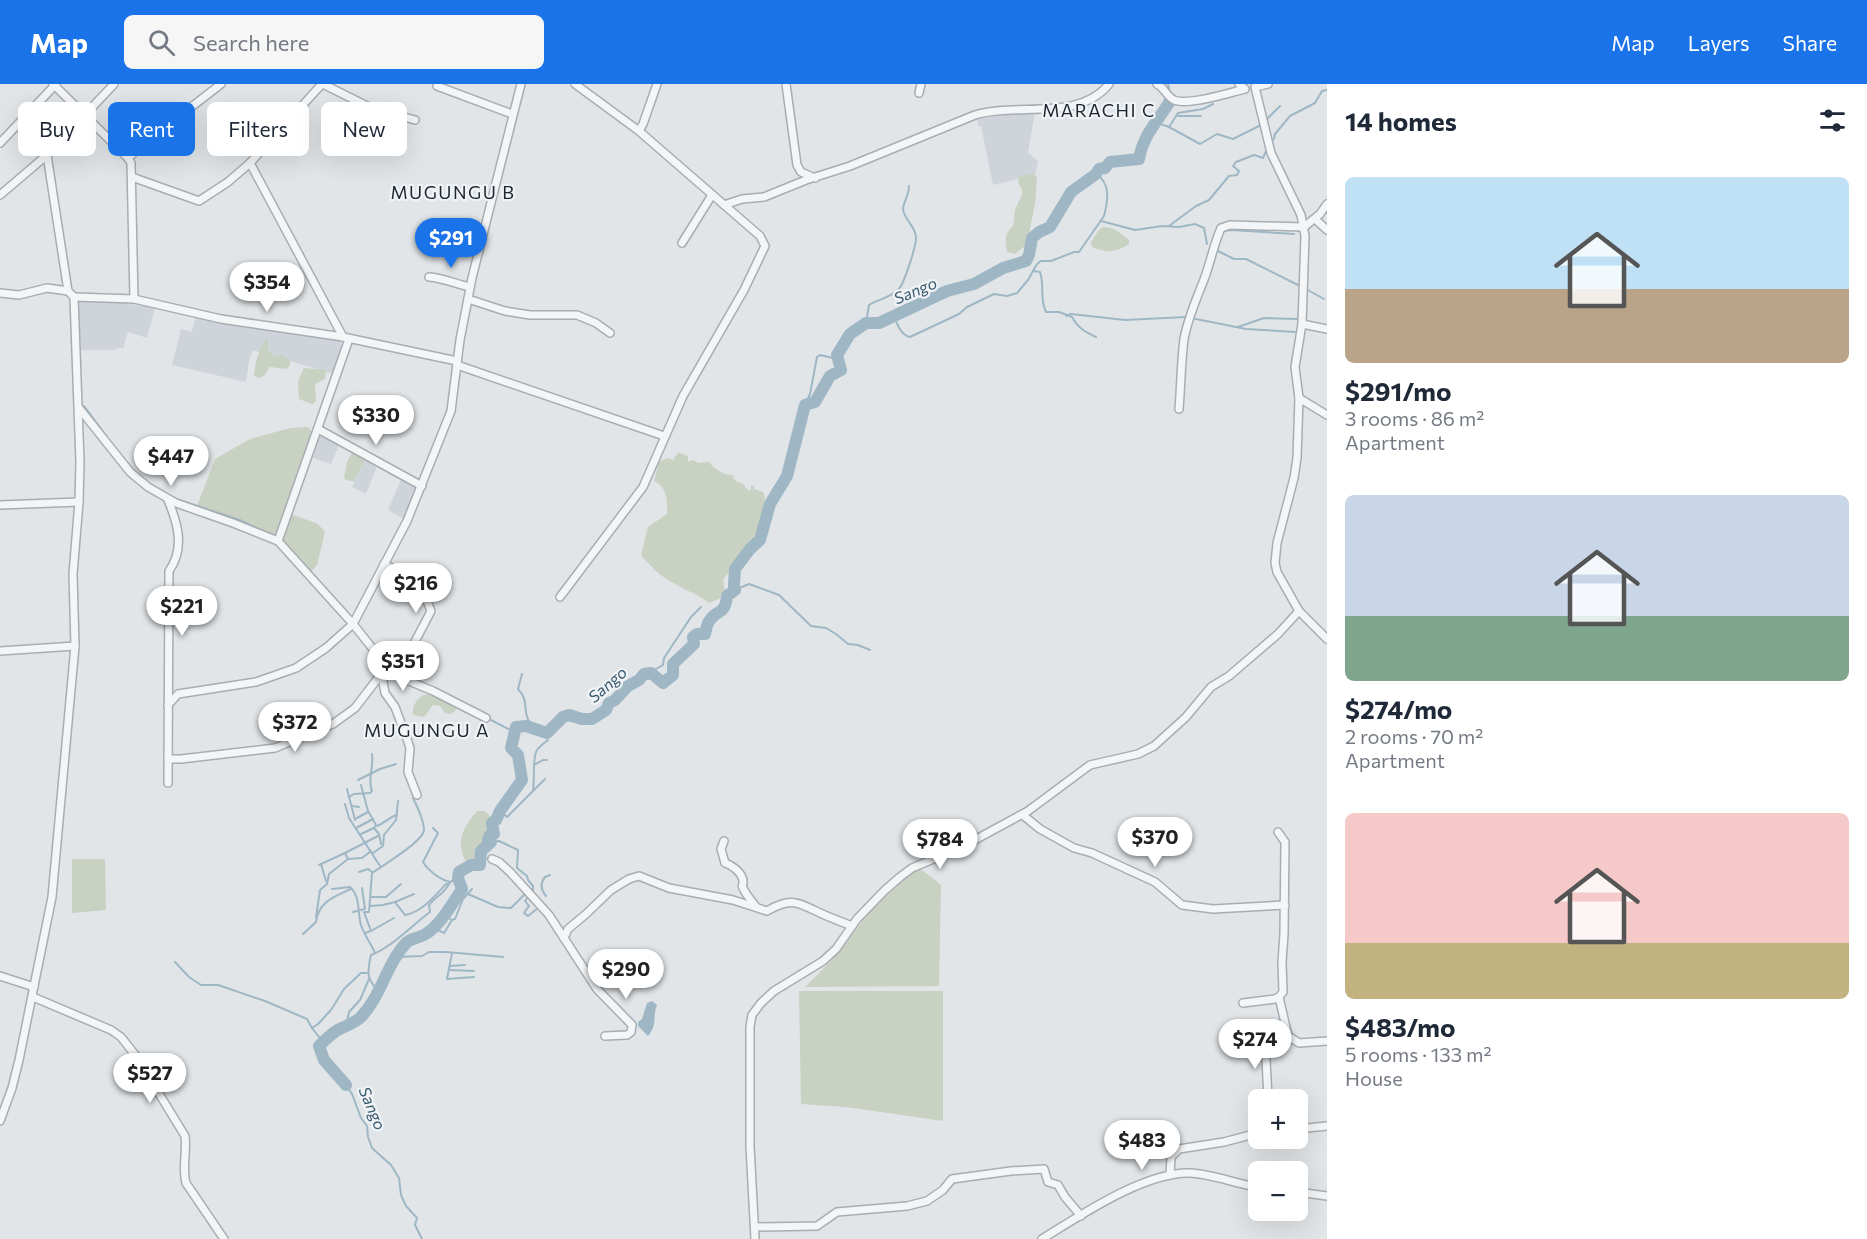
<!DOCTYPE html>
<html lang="en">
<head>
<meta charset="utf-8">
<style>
  body { margin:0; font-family:Commissioner,sans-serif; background:#f6f6f7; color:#1f2937; height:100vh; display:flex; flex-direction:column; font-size:22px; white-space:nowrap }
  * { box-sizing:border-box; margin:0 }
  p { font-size:20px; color:#747a83 }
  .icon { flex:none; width:33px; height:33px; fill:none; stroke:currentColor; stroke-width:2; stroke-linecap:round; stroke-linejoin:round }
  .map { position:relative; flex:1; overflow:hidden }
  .sheet { display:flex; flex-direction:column; background:#fff; width:540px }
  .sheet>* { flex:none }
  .top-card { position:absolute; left:18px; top:18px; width:570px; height:54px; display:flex; gap:12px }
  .fabs { position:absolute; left:1248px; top:1005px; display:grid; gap:12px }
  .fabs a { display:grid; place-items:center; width:60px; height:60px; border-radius:9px; background:#fff; box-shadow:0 6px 24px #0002; font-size:30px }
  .price { position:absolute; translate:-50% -51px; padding:0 14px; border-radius:21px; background:#fff; color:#222; font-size:20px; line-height:39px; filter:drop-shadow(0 2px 3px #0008) }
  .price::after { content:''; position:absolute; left:50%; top:36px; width:18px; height:14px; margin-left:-9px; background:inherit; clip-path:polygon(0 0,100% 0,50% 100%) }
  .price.selected { background:#1a73e8; color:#fff }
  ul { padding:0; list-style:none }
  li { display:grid; align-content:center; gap:12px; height:318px; padding:0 18px }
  li span { display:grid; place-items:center; height:186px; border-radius:9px; color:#555 }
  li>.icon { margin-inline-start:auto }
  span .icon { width:108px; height:108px; fill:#fffc; stroke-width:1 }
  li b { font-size:26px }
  h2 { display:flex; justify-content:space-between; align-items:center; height:72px; padding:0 18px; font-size:26px }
  .tag { padding:0 21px; border-radius:9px; background:#fff; box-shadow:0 6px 24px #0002; font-size:21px; line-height:54px }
  .tag.selected { background:#1a73e8; color:#fff }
  header { display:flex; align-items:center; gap:36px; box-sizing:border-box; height:84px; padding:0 30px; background:#1a73e8; color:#fff }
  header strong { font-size:28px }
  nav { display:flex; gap:33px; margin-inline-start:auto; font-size:21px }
  .search { width:420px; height:54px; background:#f6f6f7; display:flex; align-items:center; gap:15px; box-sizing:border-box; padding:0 21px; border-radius:9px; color:#747a83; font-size:22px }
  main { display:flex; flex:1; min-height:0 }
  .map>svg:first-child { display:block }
  .built { fill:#cfd4da }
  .green { fill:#c8d1c2 }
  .water { fill:#9fb7c5 }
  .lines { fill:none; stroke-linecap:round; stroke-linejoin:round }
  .stream { stroke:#9fb7c5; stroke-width:2 }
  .river { stroke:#9fb7c5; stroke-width:12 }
  .minor-casing { stroke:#a7adb2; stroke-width:10 }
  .minor { stroke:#f3f5f7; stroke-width:7 }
  .labels { text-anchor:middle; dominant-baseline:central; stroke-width:4.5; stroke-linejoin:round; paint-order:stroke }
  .water-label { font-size:16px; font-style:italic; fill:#38596e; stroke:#f0f3f6 }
  .quarter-label { font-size:18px; letter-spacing:1.5px; fill:#1d262f; stroke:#f0f3f6 }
</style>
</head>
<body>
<header>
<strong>Map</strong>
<div class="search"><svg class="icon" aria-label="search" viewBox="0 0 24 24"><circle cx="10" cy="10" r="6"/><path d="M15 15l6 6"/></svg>Search here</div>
<nav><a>Map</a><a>Layers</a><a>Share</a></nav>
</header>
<main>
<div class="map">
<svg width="1327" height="1155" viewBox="0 0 1327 1155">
  <rect width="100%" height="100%" fill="#e1e5e8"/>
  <!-- built -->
  <g class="built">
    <path d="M1035,27L1028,69L1038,77L1035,91L993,101L981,42H978L977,33L990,29Z"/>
    <path d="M77,217H110L155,224L147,254L128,248L123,264H117L115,266H81Z"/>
    <path d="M196,233L340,256L342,261L334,290L253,266L249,277L246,298L172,281L181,245L191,248Z"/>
    <path d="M323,350L340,359L331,380L313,374L318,353L320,351Z"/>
    <path d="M366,374L378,380L366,410L352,403Z"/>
    <path d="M402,393L418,402L404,435L388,426Z"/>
  </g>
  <!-- green -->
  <g class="green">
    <path d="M1032,89L1037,93L1035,120L1028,155L1026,161L1015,170L1007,168C1005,157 1004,150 1013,142C1014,137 1014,131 1015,126C1019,115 1027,109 1018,99L1019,93Z"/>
    <path d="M1103,143C1115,143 1119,149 1129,156V160C1115,169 1107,169 1092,163L1091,158L1098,147Z"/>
    <path d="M266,254L268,255V267L274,272L283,271L290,277V281L287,285L269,283L266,290L260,294L254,292C255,278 259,266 266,254Z"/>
    <path d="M304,284L326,286L325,295L315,300L316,317L312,320L299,315L298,297Z"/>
    <path d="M308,343L312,347L276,452H273L240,435L197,422L215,375L250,355L290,344Z"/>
    <path d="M353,367L366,374L354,398L344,395L347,378Z"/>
    <path d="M679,369L688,372V378L693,376L698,379L709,378C714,385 725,392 733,391L734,396L743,400L749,407L751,405V401L754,402V405L763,408L765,413L764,421H768L751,460L723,496L725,507L719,515L709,519C698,510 687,507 675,500C661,493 651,483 641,471L648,443L667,430C667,416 668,404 654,397L659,378L667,374L674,376V373Z"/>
    <path d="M291,430L318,440L325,448L317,481L310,489L283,457L281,454Z"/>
    <path d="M429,608L456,622V626L451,630L445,629L440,622L433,621L424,633L413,631C412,622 416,616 423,611H427Z"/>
    <path d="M477,727H485L491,733L490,746L475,778L465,776C456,755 463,744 477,727Z"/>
    <path d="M72,775H105L106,826L72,829Z"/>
    <path d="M917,782L941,801L939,902L805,903L835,873L868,830Z"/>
    <path d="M799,907H943V1037L846,1023L801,1020Z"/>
  </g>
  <!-- water -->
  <path class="water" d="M652,917L657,921C652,932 658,941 648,952L638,942V938L642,935L647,919Z"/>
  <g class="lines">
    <!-- stream -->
    <g class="stream">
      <path d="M1168,0L1170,9"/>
      <path d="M1178,32H1201"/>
      <path d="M1265,37L1280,22"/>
      <path d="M1155,38L1169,43L1178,29L1203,25L1213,20"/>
      <path d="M1169,43L1200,60L1217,50L1233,55L1261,41"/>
      <path d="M1271,57L1274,55L1275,50L1290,32L1315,19L1322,7L1327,6"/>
      <path d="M1101,137L1135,146L1162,142L1179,143L1195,140L1204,144L1207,160"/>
      <path d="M1169,142L1196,122L1209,116L1229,92L1237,91L1239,87L1233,82L1236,78L1254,71L1263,74L1266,67"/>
      <path d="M1221,151L1224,147L1231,146L1294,150"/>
      <path d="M1218,159V167L1234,175H1246L1300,202"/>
      <path d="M1033,187L1040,188C1045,203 1039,213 1046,228H1059L1072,233C1078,244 1085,248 1096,253"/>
      <path d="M1306,205L1324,215"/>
      <path d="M894,232C897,240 901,251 910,253L959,230L967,223L994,210L1007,212L1017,209L1028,196L1037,180L1041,177H1051L1074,168H1079L1104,132C1108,117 1111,99 1096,90"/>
      <path d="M1066,232L1071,230L1125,236L1186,233"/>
      <path d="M1191,234L1246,245L1295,248"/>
      <path d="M866,239L869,221C877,216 891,213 898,206C904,201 916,162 916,154C916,142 904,136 903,125C903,119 909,111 909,102"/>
      <path d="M1238,243L1264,234L1297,235"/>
      <path d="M805,321L810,310L817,273L820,271L837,275"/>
      <path d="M84,322L107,353"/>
      <path d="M176,415L240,436L260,446"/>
      <path d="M289,436L292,427"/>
      <path d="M274,452H276L286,423"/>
      <path d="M372,497L384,475"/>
      <path d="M735,506L749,500L779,511L811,542L826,544L836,550L848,560L858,561L870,566"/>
      <path d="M374,561L388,575"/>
      <path d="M392,580L398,586"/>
      <path d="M649,589L663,581L664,574L691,533L701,523"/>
      <path d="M522,590L518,605C532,619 518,631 537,646"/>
      <path d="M407,591L423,599"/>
      <path d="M489,635L514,648"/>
      <path d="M534,681L543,676H547"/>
      <path d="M358,696L380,685L396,680"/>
      <path d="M361,701L368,727L376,741L374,744"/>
      <path d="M347,705L355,736"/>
      <path d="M533,705C535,695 532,674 537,666C539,663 544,659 548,656"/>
      <path d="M349,713L354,710L370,709L372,707C367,696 374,684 372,670"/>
      <path d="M345,720L349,734L380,782"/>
      <path d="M352,722L359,723"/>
      <path d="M500,727L507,733L545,695"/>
      <path d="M355,735L368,728"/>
      <path d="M377,742C385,739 389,733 397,731"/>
      <path d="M356,744L373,735"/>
      <path d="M433,744L438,749L423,778C428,786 440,796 450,798"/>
      <path d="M361,750L374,744L379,750L381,760"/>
      <path d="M491,758L499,757L518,766L517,784L527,792L528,796L533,802V810"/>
      <path d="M345,769L378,752"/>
      <path d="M373,769L383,762L384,751L396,736L398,717"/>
      <path d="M321,780L326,797"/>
      <path d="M319,781L345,769L348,775"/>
      <path d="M359,788L368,785L372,788"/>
      <path d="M332,805L350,803C361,813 357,828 361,841C364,851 371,859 375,869"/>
      <path d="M468,810L498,823L511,824L525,810L538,824L528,832L524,829L529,822L525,817L528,813"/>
      <path d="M546,812C541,806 540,799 545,793L550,791"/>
      <path d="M371,813H386L401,800"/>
      <path d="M395,818L414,810"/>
      <path d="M370,822L383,821L395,818L405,831C422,828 435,812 446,800H449"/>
      <path d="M353,828L365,825L362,804"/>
      <path d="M444,831L452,836L455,835L463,815L472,805"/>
      <path d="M316,833L320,806L327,800L329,790L348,775L362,774L371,767"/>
      <path d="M432,843L444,849L452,836"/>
      <path d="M371,847L394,834"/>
      <path d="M365,849L371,847L364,828H369L372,789C382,782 424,757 424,746C424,737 417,722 413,714"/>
      <path d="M303,850L316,838C318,818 335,812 351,805"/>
      <path d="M452,869L447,895L474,893"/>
      <path d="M396,873L422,872L429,868H446L503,873"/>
      <path d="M175,878L189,893L201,901H218L265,917L307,935L312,944"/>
      <path d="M450,882L465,881"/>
      <path d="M449,886L474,887"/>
      <path d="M379,909C366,893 367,889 371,871C391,864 412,841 430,828L429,821C437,811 444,811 450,798L458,794"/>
      <path d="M346,942L349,928L360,916L369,895"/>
      <path d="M323,958L312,944L318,940L331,926L344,905L361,889H367"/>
      <path d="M346,1001L352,1010L361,1034L367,1042L368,1053L372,1064L391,1081L399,1094L401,1111L406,1122L417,1134L415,1141L422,1155"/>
    </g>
    <!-- river -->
    <path class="river" d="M346,1001L324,976L319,962C324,957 330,951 336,947C344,942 354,940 361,933C382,911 386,880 407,858C412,854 418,854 424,851C440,842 452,820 462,805L458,794L459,788L471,781H480L481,767L491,758L488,756L490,751L494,750L492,739L496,736L500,727L522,696L518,671L511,664L516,643L526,642L547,649L563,633L569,631L582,635H592L606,626L609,619L615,616L628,602L639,596L644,590L651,589L663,599L673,591V580L694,560L693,553L697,550H705C706,546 707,539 710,536C717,525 725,532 727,512L735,506L734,501L735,485L750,465L760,456L770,420L787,392L805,321L815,318L830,292L841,286L837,271L850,250L866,239H879L947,207L974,200L1003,184L1026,177L1029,171L1032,154L1039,148L1050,143L1071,108L1096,90L1099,85L1105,84L1110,78L1139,75C1143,51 1158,37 1170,17"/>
    <defs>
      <g id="minor">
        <path d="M53,0L128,74L131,79L134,215"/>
        <path d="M323,0L369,23L415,36"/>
        <path d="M786,0L797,81L801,88L815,94"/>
        <path d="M1157,0C1165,4 1166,12 1174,16C1188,22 1228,9 1245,5L1239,0"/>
        <path d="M1268,0L1255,3L1271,69L1301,131L1305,152L1302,240L1295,283L1299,314L1297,374L1294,394L1277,459L1275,479L1277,488L1299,527L1327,555"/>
        <path d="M437,2L512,30"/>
        <path d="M919,9L921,0"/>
        <path d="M639,47L643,40L657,0"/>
        <path d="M0,59L56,0"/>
        <path d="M128,74L150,55L221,0"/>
        <path d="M250,79L343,253"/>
        <path d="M132,93L199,117L228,98L250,79L322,0"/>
        <path d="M0,111L47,71L114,0"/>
        <path d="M724,121L742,115L764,113L806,96L850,82L975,31C1017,18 1079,38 1109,0"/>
        <path d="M1315,135L1327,146"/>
        <path d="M682,159L712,111"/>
        <path d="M429,193C443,194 456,200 470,203"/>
        <path d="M0,209L19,211L47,204L68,207"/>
        <path d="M74,213L134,215L221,235L343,253L457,277"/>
        <path d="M468,215L505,227L530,231H577L596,239L610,249"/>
        <path d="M1302,240L1327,245"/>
        <path d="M349,255L278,457L353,540L385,580L404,595L433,607L486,634"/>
        <path d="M457,281L664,352"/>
        <path d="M1299,314L1327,331"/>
        <path d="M79,324L130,388L148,403L176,419L233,439L278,457"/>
        <path d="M1179,325C1181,302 1181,278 1184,255C1188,233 1197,214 1205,193C1211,176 1214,160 1221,144L1230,141L1304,143L1320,130L1327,120"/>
        <path d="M318,345L422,402"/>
        <path d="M168,416C178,440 185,464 169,487L168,699"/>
        <path d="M0,421L79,418"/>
        <path d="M384,480L401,489L407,507L427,517L431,527L398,590"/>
        <path d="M560,513L643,403L683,312L744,206L765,162L760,152L639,47L575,0"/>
        <path d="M0,567L75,562"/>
        <path d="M381,587L385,609L395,623L407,655L410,664L408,688L417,711"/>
        <path d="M168,621L178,610L256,598L296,584L326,564L353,540L407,437L451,327L460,256L472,194L521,0"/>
        <path d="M168,675H181L275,664L333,640L355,624L378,594L380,588"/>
        <path d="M1024,732L1040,745L1074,764L1092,769L1155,798L1182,821L1213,825L1285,821"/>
        <path d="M724,757L721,765L725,779C732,781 741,788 743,796C744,803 740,799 744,806C747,812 752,817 756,823"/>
        <path d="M492,775L499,778L510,788L549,831L597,905L632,941L631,948L627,951L605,952"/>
        <path d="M564,854L568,845L586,830L611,806L629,795L639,792L669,804L733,816L767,827C791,813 797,818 820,829C831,834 842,838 852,842"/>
        <path d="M0,892L34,903"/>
        <path d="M33,913L111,946L121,953L136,972L185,1052C187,1068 182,1084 186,1099L224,1155"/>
        <path d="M1279,913L1288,952L1299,959L1327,957"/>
        <path d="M1243,919L1275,915L1279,913L1283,908L1282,878L1284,850L1285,758L1278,748"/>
        <path d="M1265,958L1268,1013"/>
        <path d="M1240,959L1258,960L1288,952"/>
        <path d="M0,1037L12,1004L19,976L52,813L75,562L73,490L79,418L80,378L74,213L68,207L47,71"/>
        <path d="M1298,1045L1327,1042"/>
        <path d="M1170,1091L1171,1073L1179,1065L1224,1058L1258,1049"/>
        <path d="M1298,1108L1327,1112"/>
        <path d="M755,1143L817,1142L837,1128L907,1122L927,1117L943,1106L952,1095L1011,1087L1044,1085L1048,1098L1058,1101L1065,1113L1081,1132"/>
        <path d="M755,1155L750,1062V943L752,931L761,919L774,907L823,877L836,865L857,835L884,807L900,793L912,784L960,764L1028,727L1090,681L1138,670L1154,662L1186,633L1211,603L1229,592L1278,550L1299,527"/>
        <path d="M1042,1155C1081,1131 1144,1088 1190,1089C1213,1090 1236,1100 1258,1103"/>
      </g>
    </defs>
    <!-- minor casing -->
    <use href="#minor" class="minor-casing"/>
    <!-- minor -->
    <use href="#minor" class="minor"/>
  </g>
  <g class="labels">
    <!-- water labels -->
    <g class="water-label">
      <text transform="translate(915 206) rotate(-23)">Sango</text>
      <text transform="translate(607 600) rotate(-41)">Sango</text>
      <text transform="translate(373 1024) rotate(67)">Sango</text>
    </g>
    <!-- quarter labels -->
    <g class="quarter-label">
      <text x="1099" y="26">MARACHI C</text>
      <text x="453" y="108">MUGUNGU B</text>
      <text x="427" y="646">MUGUNGU A</text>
    </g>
  </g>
</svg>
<div class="fabs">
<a>+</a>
<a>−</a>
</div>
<b class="price selected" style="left:451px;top:185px">$291</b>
<b class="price" style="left:267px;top:229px">$354</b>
<b class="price" style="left:376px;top:362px">$330</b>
<b class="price" style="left:171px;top:403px">$447</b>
<b class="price" style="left:416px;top:530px">$216</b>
<b class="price" style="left:182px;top:553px">$221</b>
<b class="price" style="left:403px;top:608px">$351</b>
<b class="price" style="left:295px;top:669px">$372</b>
<b class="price" style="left:1155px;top:784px">$370</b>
<b class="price" style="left:940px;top:786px">$784</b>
<b class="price" style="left:626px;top:916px">$290</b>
<b class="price" style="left:1255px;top:986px">$274</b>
<b class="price" style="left:150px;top:1020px">$527</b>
<b class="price" style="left:1142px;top:1087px">$483</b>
<div class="top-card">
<a class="tag">Buy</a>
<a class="tag selected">Rent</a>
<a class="tag">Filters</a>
<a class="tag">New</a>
</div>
</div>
<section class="sheet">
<h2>14 homes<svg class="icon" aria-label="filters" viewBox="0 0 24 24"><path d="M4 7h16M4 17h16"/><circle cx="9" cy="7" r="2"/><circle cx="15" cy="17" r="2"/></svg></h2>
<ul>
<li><span style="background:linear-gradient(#bfe0f5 60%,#b9a48a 0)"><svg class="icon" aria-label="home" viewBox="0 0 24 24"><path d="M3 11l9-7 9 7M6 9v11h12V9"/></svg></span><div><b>$291/mo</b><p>3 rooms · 86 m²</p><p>Apartment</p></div></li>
<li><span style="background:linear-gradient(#c9d6e8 65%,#7fa58c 0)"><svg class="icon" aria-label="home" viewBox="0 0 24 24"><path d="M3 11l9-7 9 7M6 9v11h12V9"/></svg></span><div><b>$274/mo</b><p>2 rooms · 70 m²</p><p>Apartment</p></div></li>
<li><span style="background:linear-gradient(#f6c9c9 70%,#c2b280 0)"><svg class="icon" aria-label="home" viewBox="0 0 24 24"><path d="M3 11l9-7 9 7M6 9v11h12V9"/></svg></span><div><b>$483/mo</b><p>5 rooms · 133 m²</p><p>House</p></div></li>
</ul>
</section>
</main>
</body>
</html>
